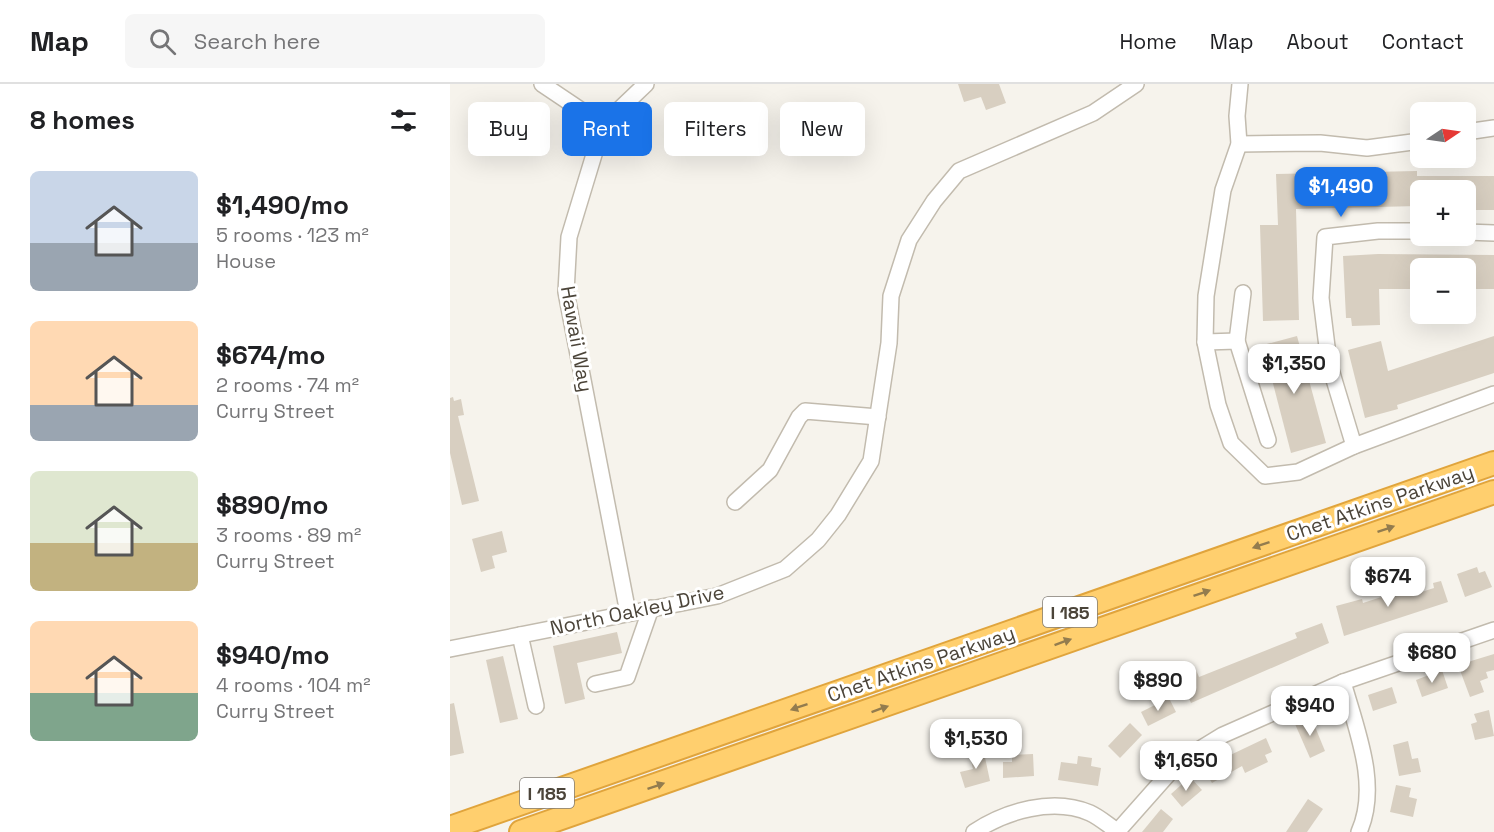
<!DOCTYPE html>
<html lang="en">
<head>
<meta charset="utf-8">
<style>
  body { margin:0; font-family:"Space Grotesk",sans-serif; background:#f6f6f6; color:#202124; height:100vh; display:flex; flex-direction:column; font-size:22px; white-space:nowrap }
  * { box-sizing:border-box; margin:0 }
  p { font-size:20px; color:#757577 }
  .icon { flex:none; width:33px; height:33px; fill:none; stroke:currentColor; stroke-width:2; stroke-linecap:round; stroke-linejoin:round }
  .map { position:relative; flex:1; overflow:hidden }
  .details { display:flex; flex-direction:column; background:#fff; width:450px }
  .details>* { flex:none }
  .hud { position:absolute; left:18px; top:18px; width:570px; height:54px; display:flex; gap:12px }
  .needle { width:39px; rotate:77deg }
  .controls { position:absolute; left:960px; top:18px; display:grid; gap:12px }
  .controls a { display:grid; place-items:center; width:66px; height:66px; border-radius:9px; background:#fff; box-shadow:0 6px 24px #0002; font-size:30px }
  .price { position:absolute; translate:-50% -51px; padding:0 14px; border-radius:12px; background:#fff; color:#222; font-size:20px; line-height:39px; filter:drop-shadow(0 2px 3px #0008) }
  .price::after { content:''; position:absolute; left:50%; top:36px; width:18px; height:14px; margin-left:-9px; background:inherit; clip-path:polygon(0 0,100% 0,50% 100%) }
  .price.on { background:#1a73e8; color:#fff }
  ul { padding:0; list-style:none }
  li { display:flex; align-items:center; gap:18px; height:150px; padding:0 30px }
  li span { display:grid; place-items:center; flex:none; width:168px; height:120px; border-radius:9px; color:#555 }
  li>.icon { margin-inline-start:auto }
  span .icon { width:72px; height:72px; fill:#fffc; stroke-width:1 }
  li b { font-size:26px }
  h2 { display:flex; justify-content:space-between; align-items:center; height:72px; padding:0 30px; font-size:26px }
  .tag { padding:0 21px; border-radius:9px; background:#fff; box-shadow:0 6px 24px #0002; font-size:21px; line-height:54px }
  .tag.on { background:#1a73e8; color:#fff }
  header { display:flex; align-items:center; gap:36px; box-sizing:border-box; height:84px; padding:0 30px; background:#fff; border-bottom:2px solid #e0e0e0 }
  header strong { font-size:28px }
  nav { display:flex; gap:33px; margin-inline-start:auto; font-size:21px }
  .search { width:420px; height:54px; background:#f6f6f6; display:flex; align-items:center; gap:15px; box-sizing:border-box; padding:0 21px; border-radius:9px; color:#757577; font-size:22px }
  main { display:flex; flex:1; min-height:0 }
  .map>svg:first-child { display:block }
  .building { fill:#d8cfc1 }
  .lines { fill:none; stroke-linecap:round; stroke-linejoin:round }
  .minor-casing { stroke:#c2bbae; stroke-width:18 }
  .highway-casing { stroke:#e0a43c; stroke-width:26 }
  .minor { stroke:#fff; stroke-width:15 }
  .highway { stroke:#ffcf6e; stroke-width:22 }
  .oneway { fill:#937c4e }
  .labels { text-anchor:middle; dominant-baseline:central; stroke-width:6; stroke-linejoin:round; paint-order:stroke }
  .shield { fill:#fff; stroke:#817c74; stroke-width:1.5 }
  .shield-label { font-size:18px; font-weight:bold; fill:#4b4439 }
  .street-label { font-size:20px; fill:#4b4439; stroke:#fff }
</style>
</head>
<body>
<header>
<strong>Map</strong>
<div class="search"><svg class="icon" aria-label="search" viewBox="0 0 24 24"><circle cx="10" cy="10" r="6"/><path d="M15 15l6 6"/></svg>Search here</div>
<nav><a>Home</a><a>Map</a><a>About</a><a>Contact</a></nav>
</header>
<main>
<section class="details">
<h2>8 homes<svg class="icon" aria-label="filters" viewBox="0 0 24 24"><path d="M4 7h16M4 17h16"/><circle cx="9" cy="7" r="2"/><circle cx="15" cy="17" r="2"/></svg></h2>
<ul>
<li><span style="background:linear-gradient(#c9d6e8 60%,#9aa5b1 0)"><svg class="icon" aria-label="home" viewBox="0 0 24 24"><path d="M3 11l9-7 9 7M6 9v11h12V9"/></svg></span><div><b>$1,490/mo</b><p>5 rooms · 123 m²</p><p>House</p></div></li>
<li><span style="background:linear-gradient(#ffd9b3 70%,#9aa5b1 0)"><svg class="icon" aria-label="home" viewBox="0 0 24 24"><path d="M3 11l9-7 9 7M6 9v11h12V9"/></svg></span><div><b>$674/mo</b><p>2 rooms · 74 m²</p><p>Curry Street</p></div></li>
<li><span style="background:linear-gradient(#dfe7d0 60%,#c2b280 0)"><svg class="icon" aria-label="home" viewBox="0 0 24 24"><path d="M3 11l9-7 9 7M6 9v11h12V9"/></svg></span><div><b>$890/mo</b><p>3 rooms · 89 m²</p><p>Curry Street</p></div></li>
<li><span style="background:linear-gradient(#ffd9b3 60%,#7fa58c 0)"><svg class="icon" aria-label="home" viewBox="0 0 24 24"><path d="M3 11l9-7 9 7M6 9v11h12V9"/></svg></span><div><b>$940/mo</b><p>4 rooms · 104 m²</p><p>Curry Street</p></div></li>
</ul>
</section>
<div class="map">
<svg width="1044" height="748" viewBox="0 0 1044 748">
  <rect width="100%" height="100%" fill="#f6f3ec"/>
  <!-- building -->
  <g class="building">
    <path d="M508,0H549L556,19L536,26L531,13L514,18Z"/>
    <path d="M967,87V92H1044V126H1016V106H968V122L846,125L849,236L813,237L810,141H828L826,90Z"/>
    <path d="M928,170L1044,171V205H1016V184H970V205H929L930,241L902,242L901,234H896L893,172Z"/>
    <path d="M847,252L876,359L841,369L813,261Z"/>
    <path d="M1044,252V289L947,321L948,325L915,334L898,266L931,257L938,287Z"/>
    <path d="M3,313L4,317L11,315L14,331L8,332L29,417L12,421L0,369V314Z"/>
    <path d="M52,447L57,468L42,472L45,484L31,488L22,455Z"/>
    <path d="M1027,483L1029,489L1035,487L1042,503L1015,513L1007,490Z"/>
    <path d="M991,497L998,518L894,552L886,522L912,515L913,519L959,504L962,511L984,504L983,499Z"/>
    <path d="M872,539L879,559L741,619L730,593L746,586L749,593L847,554L845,549Z"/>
    <path d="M167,548L172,569L127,579L135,615L115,620L103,562Z"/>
    <path d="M1044,570V586L1036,588L1038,594L1030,597L1034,608L1020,613L1008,581Z"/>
    <path d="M53,572L68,635L50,639L36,576Z"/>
    <path d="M992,586L998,604L972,613L966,596Z"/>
    <path d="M942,603L947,619L923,627L918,611Z"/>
    <path d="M719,614L726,628L698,642L691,628Z"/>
    <path d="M4,619L14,669L0,672V620Z"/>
    <path d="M1039,626L1044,652L1025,656L1021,640L1027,638L1024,630Z"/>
    <path d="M861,633L875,667L860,674L845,640Z"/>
    <path d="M680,639L692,651L670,674L658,662Z"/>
    <path d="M816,654L822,668L815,671L818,678L795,689L792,682L762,699L753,684Z"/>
    <path d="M958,657L962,675L968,674L971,688L949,692L943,661Z"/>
    <path d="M533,664L540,697L515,704L510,688L523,685L519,668Z"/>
    <path d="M583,670L584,692L553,694V678H562V671Z"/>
    <path d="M628,672L642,674L641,682L651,684L648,702L608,696L611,678L627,680Z"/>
    <path d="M740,693L752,706L732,723L721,710Z"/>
    <path d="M946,701L961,704L959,713L967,715L963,733L940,728Z"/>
    <path d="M858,715L873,725L857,748H836Z"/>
    <path d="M711,725L723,735L713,748H692Z"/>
  </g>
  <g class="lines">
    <defs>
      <g id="minor">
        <path d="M92,0L153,41"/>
        <path d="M790,0L787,32L789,60L773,106L756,212L755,258L768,321L781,359L815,392L848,388L904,362L1044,310"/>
        <path d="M1016,48L1044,44"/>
        <path d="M789,60L870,59L917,64L970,57"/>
        <path d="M1016,148L1044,149"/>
        <path d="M787,257L793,209"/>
        <path d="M755,258L787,257L818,356"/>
        <path d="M904,362L879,279L871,214L875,153L928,147H970"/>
        <path d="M285,418L320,386L349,333L355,327L428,333"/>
        <path d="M178,529L116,208L119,153L153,41L196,0"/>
        <path d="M70,551L86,622"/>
        <path d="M0,565L267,512L335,485L368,456L388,431L421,377L439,259L441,212L459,156L484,117L509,87L643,29L686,0"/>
        <path d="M893,598C906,645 930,701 909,748"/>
        <path d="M145,600L177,593L201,524"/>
        <path d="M524,748C556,727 603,713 640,729C649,733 658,741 667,747"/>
        <path d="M667,748L729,678L773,651L893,598L1044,546"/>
      </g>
      <g id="highway">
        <path d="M0,744L1044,379"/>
        <path d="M71,748C396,636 719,520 1044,408"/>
      </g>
    </defs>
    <!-- minor casing -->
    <use href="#minor" class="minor-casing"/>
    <!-- highway casing -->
    <use href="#highway" class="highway-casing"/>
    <!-- minor -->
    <use href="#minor" class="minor"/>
    <!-- highway -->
    <use href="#highway" class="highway"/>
  </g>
  <!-- one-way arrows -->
  <defs><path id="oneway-solid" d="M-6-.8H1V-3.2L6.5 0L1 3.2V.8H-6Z" transform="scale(1.5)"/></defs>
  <g class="oneway">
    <use href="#oneway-solid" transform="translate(936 445) rotate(-19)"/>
    <use href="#oneway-solid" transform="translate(811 461) rotate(161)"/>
    <use href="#oneway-solid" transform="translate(752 509) rotate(-19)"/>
    <use href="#oneway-solid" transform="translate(613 558) rotate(-20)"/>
    <use href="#oneway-solid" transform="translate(349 623) rotate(161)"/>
    <use href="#oneway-solid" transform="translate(430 625) rotate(-20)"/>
    <use href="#oneway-solid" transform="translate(206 702) rotate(-19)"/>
  </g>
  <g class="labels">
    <!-- shield labels -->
    <g class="shield">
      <rect x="593" y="513" width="54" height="30" rx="4.5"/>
      <rect x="70" y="694" width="54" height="30" rx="4.5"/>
    </g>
    <g class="shield-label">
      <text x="620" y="528">I 185</text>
      <text x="97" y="709">I 185</text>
    </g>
    <!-- street labels -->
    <g class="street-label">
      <text transform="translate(127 255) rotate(80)">Hawaii Way</text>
      <text transform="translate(930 419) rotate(-19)">Chet Atkins Parkway</text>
      <text transform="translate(187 526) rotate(-12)">North Oakley Drive</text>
      <text transform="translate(471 580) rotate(-19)">Chet Atkins Parkway</text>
    </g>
  </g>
</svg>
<div class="controls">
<a><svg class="needle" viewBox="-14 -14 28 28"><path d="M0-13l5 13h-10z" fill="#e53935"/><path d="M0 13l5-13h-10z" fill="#757577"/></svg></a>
<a>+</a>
<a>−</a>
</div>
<b class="price on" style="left:891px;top:134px">$1,490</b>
<b class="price" style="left:844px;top:311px">$1,350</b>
<b class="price" style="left:938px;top:524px">$674</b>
<b class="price" style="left:982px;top:600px">$680</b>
<b class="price" style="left:708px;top:628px">$890</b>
<b class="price" style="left:860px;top:653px">$940</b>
<b class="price" style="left:526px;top:686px">$1,530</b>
<b class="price" style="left:736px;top:708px">$1,650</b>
<div class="hud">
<a class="tag">Buy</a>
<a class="tag on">Rent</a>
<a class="tag">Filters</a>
<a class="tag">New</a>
</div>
</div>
</main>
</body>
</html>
